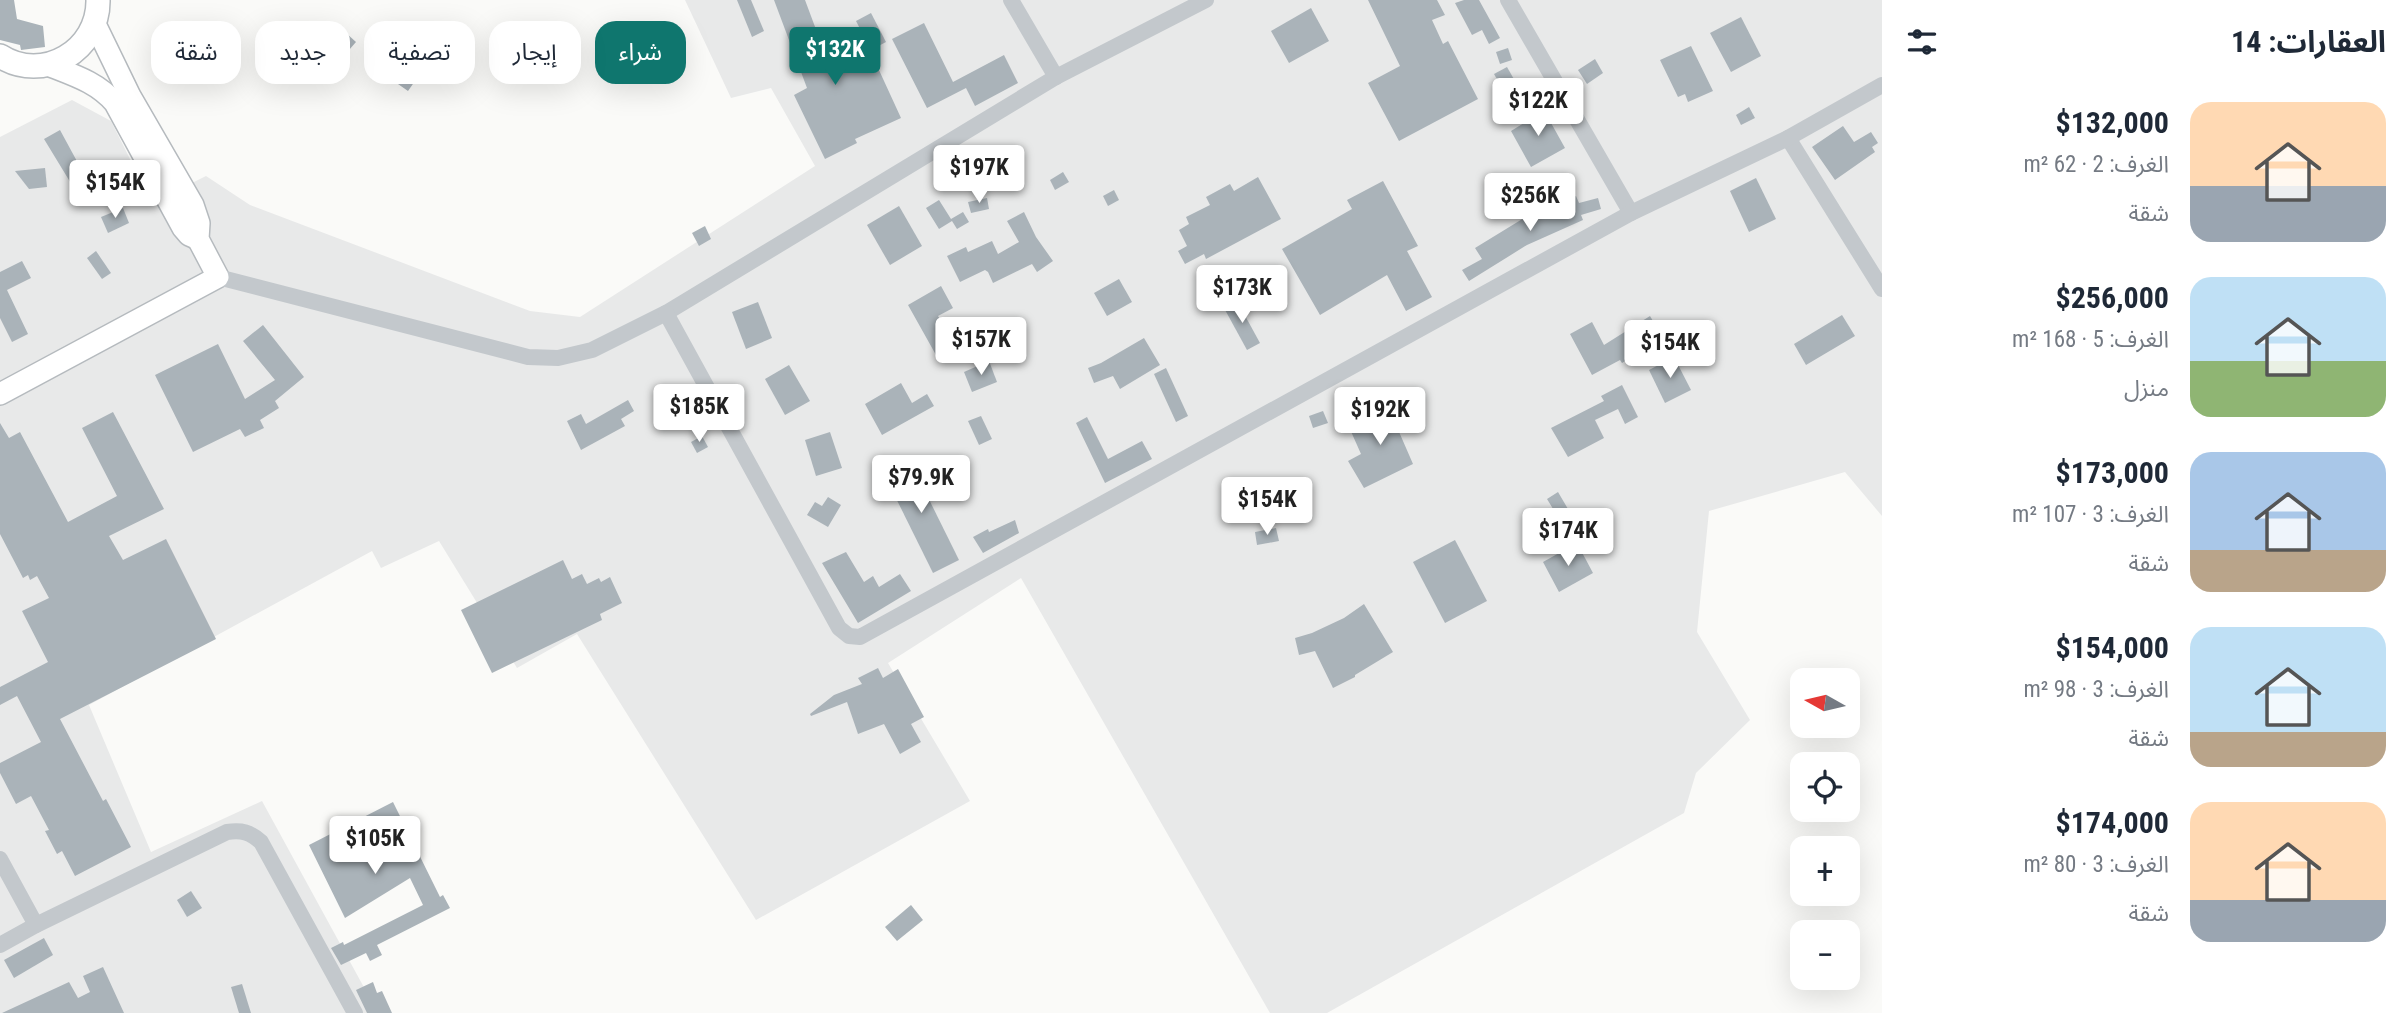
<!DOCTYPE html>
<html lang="ar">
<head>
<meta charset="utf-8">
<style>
  body { margin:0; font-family:"Roboto Condensed","Noto Sans Arabic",sans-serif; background:#f6f6f7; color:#1f2937; direction:rtl; height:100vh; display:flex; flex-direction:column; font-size:26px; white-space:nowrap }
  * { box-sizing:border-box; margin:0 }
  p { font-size:23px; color:#747a83 }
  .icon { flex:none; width:38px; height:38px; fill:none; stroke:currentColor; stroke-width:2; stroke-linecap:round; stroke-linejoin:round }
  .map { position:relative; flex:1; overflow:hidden; direction:ltr }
  .details { display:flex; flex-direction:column; background:#fff; width:525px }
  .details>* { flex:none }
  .top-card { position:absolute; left:21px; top:21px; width:665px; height:63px; direction:rtl; display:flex; gap:14px }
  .needle { width:46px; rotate:278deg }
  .buttons { position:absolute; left:1790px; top:668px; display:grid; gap:14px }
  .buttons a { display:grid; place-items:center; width:70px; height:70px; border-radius:14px; background:#fff; box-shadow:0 7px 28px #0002; font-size:35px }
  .price { position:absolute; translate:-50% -60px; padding:0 16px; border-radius:7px; background:#fff; color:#222; font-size:23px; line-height:46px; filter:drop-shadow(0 2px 4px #0008) }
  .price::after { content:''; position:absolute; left:50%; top:42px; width:21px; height:16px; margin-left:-10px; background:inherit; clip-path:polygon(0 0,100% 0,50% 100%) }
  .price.current { background:#0f766e; color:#fff }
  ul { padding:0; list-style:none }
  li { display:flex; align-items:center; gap:21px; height:175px; padding:0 21px }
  li span { display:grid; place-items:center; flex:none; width:196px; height:140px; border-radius:21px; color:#555 }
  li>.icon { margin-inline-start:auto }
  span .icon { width:84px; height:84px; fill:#fffc; stroke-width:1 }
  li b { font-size:30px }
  h2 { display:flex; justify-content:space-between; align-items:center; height:84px; padding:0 21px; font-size:30px }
  .tag { padding:0 24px; border-radius:21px; background:#fff; box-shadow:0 7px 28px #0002; font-size:24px; line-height:63px }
  .tag.current { background:#0f766e; color:#fff }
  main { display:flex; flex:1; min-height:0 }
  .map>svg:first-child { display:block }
  .built { fill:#e8e9e9 }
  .building { fill:#aab3b9 }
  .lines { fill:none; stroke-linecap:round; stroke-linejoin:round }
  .major-casing { stroke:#b5babe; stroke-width:24 }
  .highway-casing { stroke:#b4b9bd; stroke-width:26 }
  .minor { stroke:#c3c8cc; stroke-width:16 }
  .major { stroke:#fff; stroke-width:21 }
  .highway { stroke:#fff; stroke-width:23 }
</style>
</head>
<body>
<main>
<section class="details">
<h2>العقارات: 14<svg class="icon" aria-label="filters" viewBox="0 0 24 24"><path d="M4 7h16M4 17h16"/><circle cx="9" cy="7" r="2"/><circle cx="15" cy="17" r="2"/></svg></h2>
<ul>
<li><span style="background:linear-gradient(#ffd9b3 60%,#9aa5b1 0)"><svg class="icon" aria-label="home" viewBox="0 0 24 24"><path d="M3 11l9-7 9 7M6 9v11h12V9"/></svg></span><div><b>$132,000</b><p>الغرف: 2 · 62 m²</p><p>شقة</p></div></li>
<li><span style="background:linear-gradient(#bfe0f5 60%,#8fb573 0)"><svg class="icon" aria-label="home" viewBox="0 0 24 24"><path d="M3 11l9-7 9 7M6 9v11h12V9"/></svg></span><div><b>$256,000</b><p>الغرف: 5 · 168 m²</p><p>منزل</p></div></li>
<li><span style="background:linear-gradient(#a9c7e8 70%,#b9a48a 0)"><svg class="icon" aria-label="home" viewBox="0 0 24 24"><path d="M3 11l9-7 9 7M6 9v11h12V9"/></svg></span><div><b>$173,000</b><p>الغرف: 3 · 107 m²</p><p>شقة</p></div></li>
<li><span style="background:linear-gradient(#bfe0f5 75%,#b9a48a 0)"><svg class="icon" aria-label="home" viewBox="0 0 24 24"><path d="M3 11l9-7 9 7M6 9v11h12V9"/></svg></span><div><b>$154,000</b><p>الغرف: 3 · 98 m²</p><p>شقة</p></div></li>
<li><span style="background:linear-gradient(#ffd9b3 70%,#9aa5b1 0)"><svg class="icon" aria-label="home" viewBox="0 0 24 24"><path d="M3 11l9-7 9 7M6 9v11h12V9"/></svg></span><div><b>$174,000</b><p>الغرف: 3 · 80 m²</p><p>شقة</p></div></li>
</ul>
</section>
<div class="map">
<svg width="1882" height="1013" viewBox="0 0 1882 1013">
  <rect width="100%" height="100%" fill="#fafaf8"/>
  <!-- built -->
  <path class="built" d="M685,0H1882V516L1845,472L1709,511L1697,632L1750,720L1696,773L1684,813L1327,1013H1270L1021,578L888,663L970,801L756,920L577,634L517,668L439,541L381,568L372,551L89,705L151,852L262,801L378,1013H0V137L72,100L111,121L152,203L206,176L250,205L530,311L580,317L815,166L771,88L731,98Z"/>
  <!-- building -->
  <g class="building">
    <path d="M0,0H14L17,19L43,26L45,47L21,50L20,45L0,40Z"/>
    <path d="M737,0H751L764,31L752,37Z"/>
    <path d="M774,0H805L833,75L873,57L901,118L855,139L857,143L825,159L794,95L807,88Z"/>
    <path d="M1368,0H1437L1445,15L1432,20L1443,44L1448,41L1478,99L1399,141L1368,83L1400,66Z"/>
    <path d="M1464,0H1479L1500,38L1489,44L1482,30L1472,35L1455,3Z"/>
    <path d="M1311,8L1329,41L1289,63L1271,31Z"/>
    <path d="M871,13L886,42L871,50L856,21Z"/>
    <path d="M1741,17L1761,56L1731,72L1710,33Z"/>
    <path d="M924,23L953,82L1004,55L1018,83L975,106L966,88L927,108L892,39Z"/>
    <path d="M346,33L356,42L349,50L338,41Z"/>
    <path d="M446,37L464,47L459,57L441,47Z"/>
    <path d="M1691,46L1713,91L1688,102L1685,94L1678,97L1660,60Z"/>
    <path d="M1508,48L1512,60L1500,64L1496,52Z"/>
    <path d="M392,50L422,71L408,91L388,77L390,74L380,67Z"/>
    <path d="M1595,59L1603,73L1587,84L1578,70Z"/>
    <path d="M1507,67L1515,81L1502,88L1494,74Z"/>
    <path d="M1541,105L1565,148L1531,167L1511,131L1534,117L1530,111Z"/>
    <path d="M1749,107L1755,118L1741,125L1736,115Z"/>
    <path d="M1843,126L1854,142L1871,132L1878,143L1872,147L1875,152L1835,180L1812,147Z"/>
    <path d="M60,130L79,165L84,162L91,174L72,185L44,139Z"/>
    <path d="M1013,161L1020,177L999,187L992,170Z"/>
    <path d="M45,168L47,187L29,189L15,171Z"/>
    <path d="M1063,172L1069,182L1055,190L1050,180Z"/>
    <path d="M1258,177L1281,219L1206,259L1204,254L1185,264L1178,251L1187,246L1179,230L1189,224L1186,217L1210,205L1206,197L1230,184L1234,191Z"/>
    <path d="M1756,178L1776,219L1749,232L1730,191Z"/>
    <path d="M1383,181L1418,246L1407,251L1432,297L1406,311L1387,275L1320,315L1282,249L1352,209L1347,200Z"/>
    <path d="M1114,190L1119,200L1108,206L1103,196Z"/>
    <path d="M1576,196L1579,203L1598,198L1601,209L1581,215L1583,220L1527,245L1469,281L1462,270L1482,259L1475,248L1524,218Z"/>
    <path d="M987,198L989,209L971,213L968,202Z"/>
    <path d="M939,200L951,219L963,212L969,222L957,229L952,221L939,229L926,208Z"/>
    <path d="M899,206L922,246L890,265L867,225Z"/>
    <path d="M123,208L129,223L108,233L101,217Z"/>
    <path d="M1024,212L1036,237L1053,261L1037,272L1032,264L993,283L988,272L985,270L960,282L947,256L966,247L968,252L992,241L998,254L1019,242L1007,221Z"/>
    <path d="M705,226L711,239L699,246L692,233Z"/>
    <path d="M96,251L111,273L102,279L87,258Z"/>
    <path d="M22,261L31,278L7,290L28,334L12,342L0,318V272Z"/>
    <path d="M1119,279L1132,302L1107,316L1094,293Z"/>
    <path d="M941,286L953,308L938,316L954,344L936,355L908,305Z"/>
    <path d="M1237,301L1260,343L1247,350L1224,308Z"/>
    <path d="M758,302L772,338L746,349L732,312Z"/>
    <path d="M1842,315L1855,336L1806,365L1794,344Z"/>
    <path d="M1650,316L1663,338L1622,363L1620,360L1592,375L1570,334L1592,322L1604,345Z"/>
    <path d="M263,325L304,377L275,401L279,408L260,420L264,428L245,437L240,429L193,452L155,375L218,344L245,399L275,380L243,341Z"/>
    <path d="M1144,338L1160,365L1120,389L1113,376L1094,383L1088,368L1101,363Z"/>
    <path d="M1674,357L1691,390L1665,403L1649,370Z"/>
    <path d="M989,361L997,382L972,392L964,372Z"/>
    <path d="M789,365L810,401L785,415L765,379Z"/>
    <path d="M1166,368L1188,416L1176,422L1154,374Z"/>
    <path d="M901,383L912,403L927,394L934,406L882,435L865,404Z"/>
    <path d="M1622,385L1638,417L1625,424L1618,409L1595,420L1604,438L1568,457L1551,428L1604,401L1601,396Z"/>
    <path d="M628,400L634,411L621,419L625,426L581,450L567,421L581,414L586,424Z"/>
    <path d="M1409,400L1412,406L1393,418L1413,464L1364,488L1348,461L1361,454L1349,427Z"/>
    <path d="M1323,411L1328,423L1313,428L1309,416Z"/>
    <path d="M113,412L164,509L109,536L123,560L166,539L216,639L60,719L103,801L106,799L131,847L75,876L62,851L57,854L45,831L49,830L31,796L16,804L0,773V763L41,742L17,696L0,705V687L48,662L22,611L49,598L37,576L30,580L28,575L23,578L0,534V423L9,438L20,432L68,522L117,496L82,428Z"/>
    <path d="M981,416L992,439L979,445L968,421Z"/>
    <path d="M1087,417L1108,459L1142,441L1152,459L1105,483L1076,423Z"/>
    <path d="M830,432L842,468L816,476L805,440Z"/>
    <path d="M702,436L708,447L697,453L691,442Z"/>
    <path d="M908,457L959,560L933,573L882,470Z"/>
    <path d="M1558,492L1568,509L1580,541L1570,545L1558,517L1547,499Z"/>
    <path d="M828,497L841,505L828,527L807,515L815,502L822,506Z"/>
    <path d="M1015,520L1019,533L983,553L973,537L988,529L989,532Z"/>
    <path d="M1276,528L1279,541L1257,545L1255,532Z"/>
    <path d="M1455,540L1487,601L1445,623L1413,562Z"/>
    <path d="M1577,543L1593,573L1559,592L1543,562Z"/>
    <path d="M846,552L864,582L873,576L879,587L900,574L911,591L858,623L822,563Z"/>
    <path d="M563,560L572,579L582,574L587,584L599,578L601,582L610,577L622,603L600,614L602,620L492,673L461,610Z"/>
    <path d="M1364,604L1393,652L1355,675V677L1333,688L1315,651L1299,655L1295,638L1312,633L1344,618Z"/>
    <path d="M878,668L883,678L898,669L924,717L911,724L921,742L900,754L884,724L858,734L847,702L811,716L810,714L834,695L862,684L858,678Z"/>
    <path d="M393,802L440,897L443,895L450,908L377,945L382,955L370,961L366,953L341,965L331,948L343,942L344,945L423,905L410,878L345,918L309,845Z"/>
    <path d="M191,891L202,908L187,917L177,900Z"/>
    <path d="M911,905L923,920L897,941L885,927Z"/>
    <path d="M44,938L53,955L14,978L4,960Z"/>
    <path d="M103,967L124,1013H2L69,982L78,998L90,992L83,976Z"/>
    <path d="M373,982L377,993L382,991L392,1013H367L356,990Z"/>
    <path d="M242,984L251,1013H239L231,987Z"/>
  </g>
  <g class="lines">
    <defs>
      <g id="major">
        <path d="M48,65C73,75 97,82 115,103L183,228L189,235L198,239"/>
        <path d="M0,394L218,277L198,239L199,223L193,205L130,96L95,24"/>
      </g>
      <path id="highway" d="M0,56C43,84 99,50 98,0"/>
    </defs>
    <!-- major casing -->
    <use href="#major" class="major-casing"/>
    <!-- highway casing -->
    <use href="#highway" class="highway-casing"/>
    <!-- minor -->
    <g class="minor">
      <path d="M1011,0L1056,77"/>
      <path d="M1508,0L1631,213"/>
      <path d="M1788,138L1882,289"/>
      <path d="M218,277L528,357L558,358L592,350L666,313L1056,77L1206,0"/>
      <path d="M666,313L839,628L849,636L860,637L1631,213L1788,138L1882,85"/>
      <path d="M0,859L36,925"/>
      <path d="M0,945L36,925L227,832C242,830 250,832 261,842L355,1013"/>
    </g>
    <!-- major -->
    <use href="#major" class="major"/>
    <!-- highway -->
    <use href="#highway" class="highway"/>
  </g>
</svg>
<div class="buttons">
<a><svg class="needle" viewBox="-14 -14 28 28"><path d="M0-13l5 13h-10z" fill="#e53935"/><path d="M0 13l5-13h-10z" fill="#747a83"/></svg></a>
<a><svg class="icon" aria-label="locate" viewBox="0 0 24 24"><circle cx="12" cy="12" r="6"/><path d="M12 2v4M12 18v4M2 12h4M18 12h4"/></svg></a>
<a>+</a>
<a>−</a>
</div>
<b class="price current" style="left:835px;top:87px">$132K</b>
<b class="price" style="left:1538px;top:138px">$122K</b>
<b class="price" style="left:979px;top:205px">$197K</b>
<b class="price" style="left:115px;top:220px">$154K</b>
<b class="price" style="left:1530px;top:233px">$256K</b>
<b class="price" style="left:1242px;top:325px">$173K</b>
<b class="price" style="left:981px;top:377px">$157K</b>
<b class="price" style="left:1670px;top:380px">$154K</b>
<b class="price" style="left:699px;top:444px">$185K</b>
<b class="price" style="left:1380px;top:447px">$192K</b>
<b class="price" style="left:921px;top:515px">$79.9K</b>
<b class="price" style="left:1267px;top:537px">$154K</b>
<b class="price" style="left:1568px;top:568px">$174K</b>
<b class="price" style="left:375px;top:876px">$105K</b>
<div class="top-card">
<a class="tag current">شراء</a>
<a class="tag">إيجار</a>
<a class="tag">تصفية</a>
<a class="tag">جديد</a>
<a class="tag">شقة</a>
</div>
</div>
</main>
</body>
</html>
